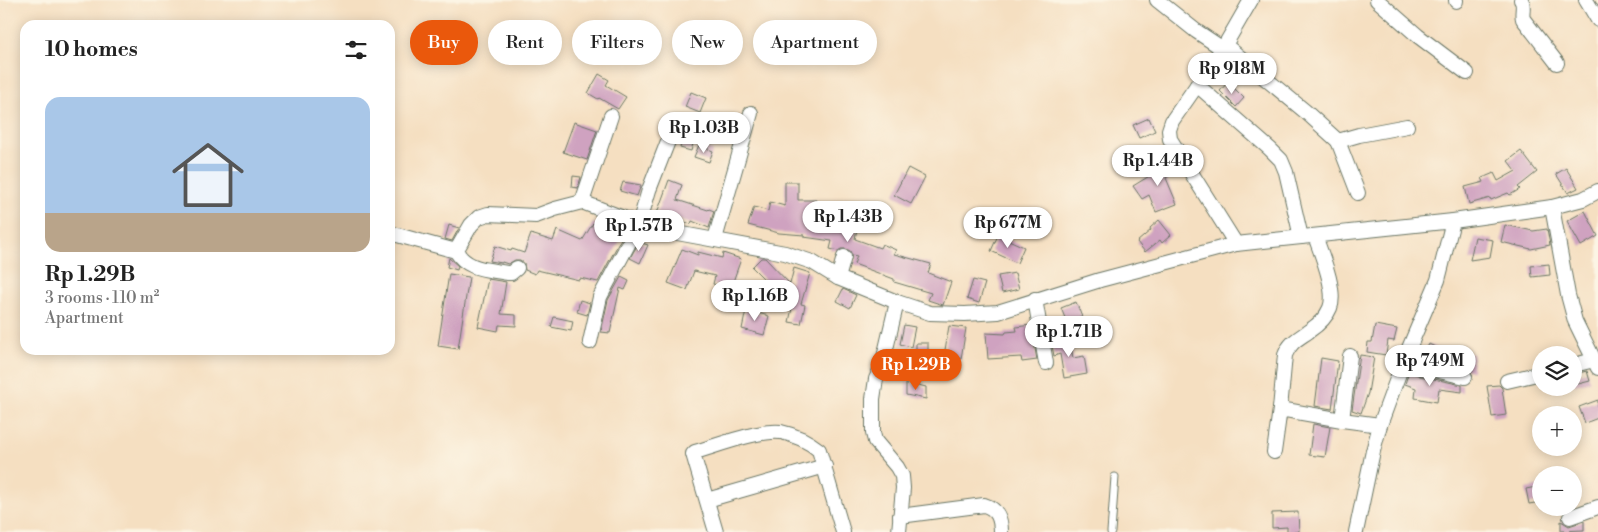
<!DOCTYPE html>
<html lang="en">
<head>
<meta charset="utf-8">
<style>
  body { margin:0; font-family:"Libre Bodoni",serif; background:#f2f2f2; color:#222; height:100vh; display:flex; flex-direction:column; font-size:19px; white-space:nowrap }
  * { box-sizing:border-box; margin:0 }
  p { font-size:16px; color:#767676 }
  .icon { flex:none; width:28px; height:28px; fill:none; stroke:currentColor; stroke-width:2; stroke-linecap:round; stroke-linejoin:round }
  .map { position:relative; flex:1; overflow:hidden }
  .sheet { position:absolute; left:20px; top:20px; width:375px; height:335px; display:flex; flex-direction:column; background:#fff; border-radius:15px; box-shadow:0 2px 12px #0003 }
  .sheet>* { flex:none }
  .hud { position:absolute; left:410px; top:20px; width:475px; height:45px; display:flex; gap:10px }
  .buttons { position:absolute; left:1532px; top:346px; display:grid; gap:10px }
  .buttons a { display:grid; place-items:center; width:50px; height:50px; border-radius:50%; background:#fff; box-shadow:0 2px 12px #0003; font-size:25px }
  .price { position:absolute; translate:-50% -42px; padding:0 11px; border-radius:18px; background:#fff; color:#222; font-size:16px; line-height:32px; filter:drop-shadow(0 1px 2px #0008) }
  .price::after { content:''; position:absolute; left:50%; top:30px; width:15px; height:11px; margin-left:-8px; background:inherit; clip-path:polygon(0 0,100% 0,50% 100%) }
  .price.on { background:#ea580c; color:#fff }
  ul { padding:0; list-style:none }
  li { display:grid; align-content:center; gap:10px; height:265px; padding:0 25px }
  li span { display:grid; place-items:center; height:155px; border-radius:15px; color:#555 }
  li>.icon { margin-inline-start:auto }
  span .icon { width:90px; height:90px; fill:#fffc; stroke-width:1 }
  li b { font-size:21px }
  h2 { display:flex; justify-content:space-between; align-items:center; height:60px; padding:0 25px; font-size:21px }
  .chip { padding:0 18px; border-radius:22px; background:#fff; box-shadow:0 2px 12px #0003; font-size:18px; line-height:45px }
  .chip.on { background:#ea580c; color:#fff }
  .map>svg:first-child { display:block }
  .building { fill:#cfa2c0 }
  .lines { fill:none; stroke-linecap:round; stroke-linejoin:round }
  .service-casing { stroke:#6a7665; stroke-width:9 }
  .minor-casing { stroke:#6a7665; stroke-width:16 }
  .service { stroke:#fff; stroke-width:7 }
  .minor { stroke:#fff; stroke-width:14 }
</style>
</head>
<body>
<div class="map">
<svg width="1598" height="532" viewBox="0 0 1598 532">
  <rect width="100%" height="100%" fill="#fcf5e5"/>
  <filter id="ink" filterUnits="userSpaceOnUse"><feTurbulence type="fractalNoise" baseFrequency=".02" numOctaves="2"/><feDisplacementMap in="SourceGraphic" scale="10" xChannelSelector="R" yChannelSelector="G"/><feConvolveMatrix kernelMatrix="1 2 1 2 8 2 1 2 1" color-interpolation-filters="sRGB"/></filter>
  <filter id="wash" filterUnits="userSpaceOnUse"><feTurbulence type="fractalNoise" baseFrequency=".0096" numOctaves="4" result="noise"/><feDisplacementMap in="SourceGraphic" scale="20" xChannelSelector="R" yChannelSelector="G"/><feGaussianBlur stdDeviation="1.12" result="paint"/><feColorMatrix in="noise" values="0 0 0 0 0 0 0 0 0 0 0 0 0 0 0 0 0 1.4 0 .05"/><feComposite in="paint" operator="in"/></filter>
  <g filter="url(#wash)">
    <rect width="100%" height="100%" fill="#f5dfc1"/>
    <g id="blocks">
      <!-- building -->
      <g class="building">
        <path d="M599,74L609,80L606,85L626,97L618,109L599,98L598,99L588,93Z"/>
        <path d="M1228,82L1244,98L1236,107L1220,91Z"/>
        <path d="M691,92L706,98L700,113L685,107Z"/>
        <path d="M1149,118L1155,131L1139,138L1133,125Z"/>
        <path d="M574,122L597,130L587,160L563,152Z"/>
        <path d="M684,130L696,133L691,151L680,148Z"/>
        <path d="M699,145L713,151L709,162L694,157Z"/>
        <path d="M1521,151L1537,172L1518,187L1520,189L1510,195L1508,193L1491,200L1490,198L1469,204L1465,187L1484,182L1482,178L1494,173L1498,181L1516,171L1508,161Z"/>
        <path d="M1164,158L1175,171L1166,178L1177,204L1156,212L1149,195L1142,199L1133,186L1151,175L1148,172Z"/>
        <path d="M908,168L925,177L911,204L894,195Z"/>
        <path d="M1566,168L1578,188L1568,193L1556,174Z"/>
        <path d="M573,176L581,177L578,188L572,187Z"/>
        <path d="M669,180L682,185L677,200L708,210L709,209L714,211L709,228L692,221L691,224L657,213Z"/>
        <path d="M623,182L641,185L637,196L620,191Z"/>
        <path d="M785,182H798V200H816V228L835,230L837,219L858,224L855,239L880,248L882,244L896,250L894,254L931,264L928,273L951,282L943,305L928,300L931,293L894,282V279L854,264L857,256L852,255L850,251L846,249H841L838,251L830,249L832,241L804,237V235L779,233L748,225L754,207L768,211L770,202L785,206Z"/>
        <path d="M1585,211L1598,236L1581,246L1567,221Z"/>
        <path d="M1159,220L1171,235L1162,243L1160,240L1145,252L1137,242L1151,230L1150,228Z"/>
        <path d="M593,223L613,235L614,232L623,235L598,282L580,278L579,280L537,270L535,274L525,270L524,263L520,260H515L508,264L502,262V263L490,261L495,246L511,251L512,249L524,253L531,234L553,241L557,230L582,241Z"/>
        <path d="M449,225L459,228L452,241L445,239Z"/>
        <path d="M1505,225L1533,231L1547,229L1550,245L1531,249L1501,242Z"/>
        <path d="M998,235L1024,247L1017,263L991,251Z"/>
        <path d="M1475,237L1493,240L1490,257L1470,260Z"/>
        <path d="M639,242L648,245L640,263L630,258Z"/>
        <path d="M682,249L698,255V252L722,258L723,253L741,259L730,290L713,284L715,276L694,271L687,290L668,283Z"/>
        <path d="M449,258L458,266L457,270L447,267Z"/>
        <path d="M761,258H765L790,284L794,268L810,273L801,304L805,305L801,324L789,322L792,308H771L772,287L752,267Z"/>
        <path d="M1549,264L1550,275L1532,277L1531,266Z"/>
        <path d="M1015,273L1019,289L1002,293L998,276Z"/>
        <path d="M449,274L469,277L458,349L438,346Z"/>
        <path d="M621,277L629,281L625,290L620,288L610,333L601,332L608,300Z"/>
        <path d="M488,279L506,282L501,314L516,315V326L499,325L498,331L478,327Z"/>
        <path d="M973,280L985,283L979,303L967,299Z"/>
        <path d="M843,289L856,295L850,308L837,301Z"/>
        <path d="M580,300L590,303L587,315L577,312Z"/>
        <path d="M1076,302L1082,317L1067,323L1061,308Z"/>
        <path d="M746,310L769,316L764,335L742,329Z"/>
        <path d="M554,317L573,321L571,331L551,327Z"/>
        <path d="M904,325L915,327L911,347L900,344Z"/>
        <path d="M1031,325L1037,360L1022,362L1021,357L988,359L986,333L1005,334L1006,332L1017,331L1016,327Z"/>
        <path d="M1375,325L1397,329L1394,341L1388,340L1386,355L1367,352L1368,342H1372Z"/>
        <path d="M949,326L966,328L961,359L944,356Z"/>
        <path d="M1069,336L1073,358L1084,356L1087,374L1064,378L1060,354L1054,356L1051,340Z"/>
        <path d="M916,343H928V354L916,353Z"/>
        <path d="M1429,344L1437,348L1454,351L1453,352L1473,354L1472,371L1422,358Z"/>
        <path d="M1360,355L1374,357L1368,393L1361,413L1352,410Z"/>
        <path d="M1321,358L1338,361L1332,409L1315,406Z"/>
        <path d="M1409,371L1420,376L1462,385V392L1439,389L1437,402L1415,398L1416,388L1405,384Z"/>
        <path d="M1587,371L1590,381L1574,385V374Z"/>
        <path d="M906,382L926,387V399L906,395Z"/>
        <path d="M1499,385L1502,388L1506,415L1492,417L1487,386Z"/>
        <path d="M1598,400V418L1585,423L1579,407Z"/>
        <path d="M1313,424L1330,427L1325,457L1309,455Z"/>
        <path d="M1541,486V502L1529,504L1526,489Z"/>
        <path d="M1298,512L1299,532H1287V527L1272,528V513Z"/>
        <path d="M1561,521L1569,526L1584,521V530L1561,531Z"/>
      </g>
    </g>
  </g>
  <g filter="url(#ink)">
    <use href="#blocks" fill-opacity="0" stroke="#6a7665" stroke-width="1"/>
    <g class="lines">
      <defs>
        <path id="service" d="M1111,532L1115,477"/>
        <g id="minor">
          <path d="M1157,0L1196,31L1223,49"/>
          <path d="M1377,0L1418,36L1467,73"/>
          <path d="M1521,0C1525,5 1521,13 1523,19L1557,63"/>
          <path d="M1586,0L1598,20"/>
          <path d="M1456,1V0"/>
          <path d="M1225,45L1306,112L1338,141L1359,135L1407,126"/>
          <path d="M1197,85L1270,149L1281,160L1286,172L1301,237"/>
          <path d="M1338,141L1358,193"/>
          <path d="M582,202L611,116"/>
          <path d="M1552,207L1568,295L1575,321L1598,368"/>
          <path d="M390,233L456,251L471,225L479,217L488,214L536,216L555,209L582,202L639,224L661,230L785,253L812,262L838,278L897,302L930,313L965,314L998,312L1100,280L1236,244L1453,221L1552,207L1583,199L1598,191"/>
          <path d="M715,239L751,113"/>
          <path d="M1236,244L1170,139L1169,130L1172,121L1225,45L1251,0"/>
          <path d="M456,251C467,270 487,269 507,273H511L517,268"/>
          <path d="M838,278L844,257"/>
          <path d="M1035,299L1046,363"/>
          <path d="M897,302L882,366L876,379L873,399V433L875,441L897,467L902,476L903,488L899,532"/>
          <path d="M590,342L600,297L639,224L649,190L672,131"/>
          <path d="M1404,360L1422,367L1465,377"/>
          <path d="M1574,365L1594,360"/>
          <path d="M1507,381L1541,373"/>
          <path d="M1280,409L1285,355C1290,342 1298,339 1309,331C1318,325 1326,318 1330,308C1337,291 1321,253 1315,236"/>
          <path d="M1342,420L1350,356"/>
          <path d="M1274,452L1280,409L1342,420L1380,425"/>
          <path d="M707,500L825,466"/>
          <path d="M900,516L984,505C998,509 1001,519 1001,532"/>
          <path d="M1570,517L1598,507"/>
          <path d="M716,532L693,454L695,452C716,446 761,429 781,432C795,435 808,441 819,450L843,532"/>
          <path d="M1356,532L1373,451L1380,425L1404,360L1438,280L1453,221"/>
        </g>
      </defs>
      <!-- service casing -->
      <use href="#service" class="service-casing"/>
      <!-- minor casing -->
      <use href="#minor" class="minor-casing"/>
      <!-- service -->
      <use href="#service" class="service"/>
      <!-- minor -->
      <use href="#minor" class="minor"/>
    </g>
  </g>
</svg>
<div class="buttons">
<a><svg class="icon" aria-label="layers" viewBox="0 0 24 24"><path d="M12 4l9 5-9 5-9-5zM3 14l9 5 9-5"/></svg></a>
<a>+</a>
<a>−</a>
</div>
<b class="price" style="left:1232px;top:95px">Rp 918M</b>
<b class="price" style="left:704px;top:154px">Rp 1.03B</b>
<b class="price" style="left:1158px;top:187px">Rp 1.44B</b>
<b class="price" style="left:848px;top:243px">Rp 1.43B</b>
<b class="price" style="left:1008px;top:249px">Rp 677M</b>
<b class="price" style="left:639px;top:252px">Rp 1.57B</b>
<b class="price" style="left:755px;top:322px">Rp 1.16B</b>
<b class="price" style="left:1069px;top:358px">Rp 1.71B</b>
<b class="price" style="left:1430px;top:387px">Rp 749M</b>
<b class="price on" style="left:916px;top:391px">Rp 1.29B</b>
<div class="hud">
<a class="chip on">Buy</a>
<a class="chip">Rent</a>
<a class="chip">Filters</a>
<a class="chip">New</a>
<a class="chip">Apartment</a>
</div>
<section class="sheet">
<h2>10 homes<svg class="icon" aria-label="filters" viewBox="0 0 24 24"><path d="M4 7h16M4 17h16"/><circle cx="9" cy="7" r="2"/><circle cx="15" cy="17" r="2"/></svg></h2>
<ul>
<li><span style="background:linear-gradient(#a9c7e8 75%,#b9a48a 0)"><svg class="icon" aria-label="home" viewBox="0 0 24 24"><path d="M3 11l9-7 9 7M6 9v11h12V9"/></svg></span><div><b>Rp 1.29B</b><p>3 rooms · 110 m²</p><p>Apartment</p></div></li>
</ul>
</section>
</div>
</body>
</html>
